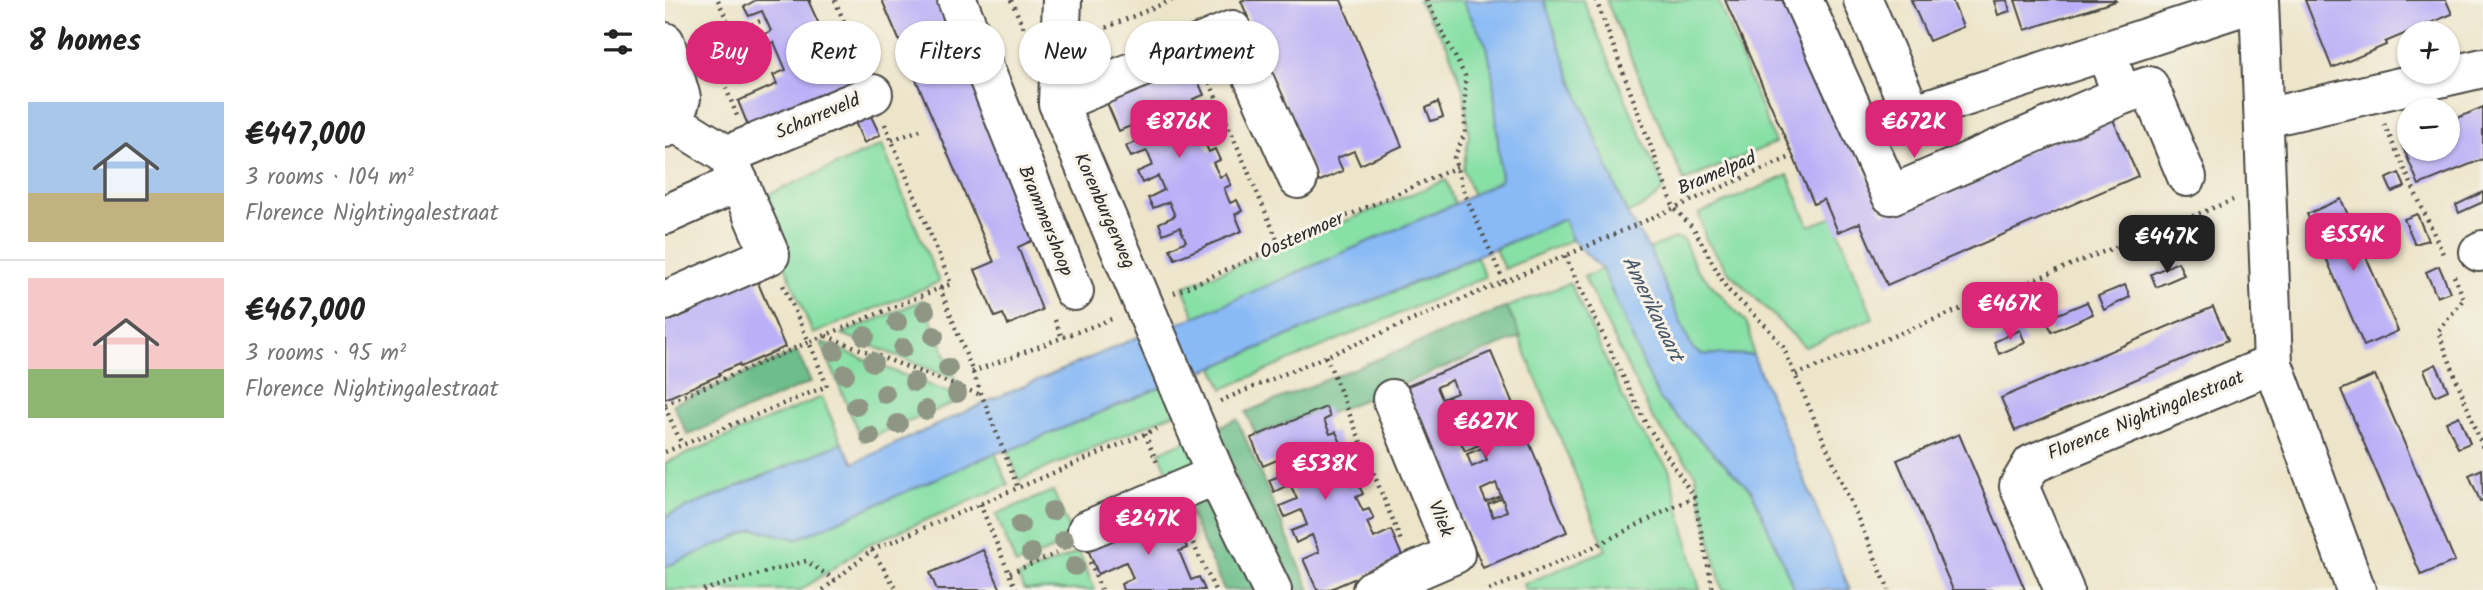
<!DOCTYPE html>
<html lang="en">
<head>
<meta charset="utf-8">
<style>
  body { margin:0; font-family:Kalam,sans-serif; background:#f2f2f2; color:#222; height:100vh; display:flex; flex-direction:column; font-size:26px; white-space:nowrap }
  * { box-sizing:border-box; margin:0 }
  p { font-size:23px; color:#767676 }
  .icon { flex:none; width:38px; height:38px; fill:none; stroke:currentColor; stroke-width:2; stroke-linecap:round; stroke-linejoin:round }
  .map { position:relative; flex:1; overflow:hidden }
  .details { display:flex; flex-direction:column; background:#fff; width:665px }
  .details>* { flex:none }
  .guide { position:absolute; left:21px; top:21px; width:665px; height:63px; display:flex; gap:14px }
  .fabs { position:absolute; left:1732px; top:21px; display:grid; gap:14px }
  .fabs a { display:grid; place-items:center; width:63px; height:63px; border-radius:50%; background:#fff; box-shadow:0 2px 5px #0004; font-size:35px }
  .price { position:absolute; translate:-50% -60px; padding:0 16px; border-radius:14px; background:#db2777; color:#fff; font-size:23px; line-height:46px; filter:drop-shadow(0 2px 4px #0008) }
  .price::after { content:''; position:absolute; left:50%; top:42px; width:21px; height:16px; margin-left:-10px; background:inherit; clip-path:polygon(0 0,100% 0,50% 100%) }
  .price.current { background:#222; color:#fff }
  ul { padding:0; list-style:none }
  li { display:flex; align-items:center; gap:21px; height:175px; padding:0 28px }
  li+li { border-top:2px solid #e0e0e0 }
  li span { display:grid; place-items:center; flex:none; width:196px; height:140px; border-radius:0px; color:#555 }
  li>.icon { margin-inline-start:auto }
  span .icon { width:84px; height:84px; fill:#fffc; stroke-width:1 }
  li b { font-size:30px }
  h2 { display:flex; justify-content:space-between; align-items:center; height:84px; padding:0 28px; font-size:30px }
  .pill { padding:0 24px; border-radius:32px; background:#fff; box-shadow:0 2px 5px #0004; font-size:24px; line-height:63px }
  .pill.current { background:#db2777; color:#fff }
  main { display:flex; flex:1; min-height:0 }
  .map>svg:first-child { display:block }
  .green { fill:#87e0a6; stroke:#598668; stroke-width:2 }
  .forest { fill:#6dbe8b; stroke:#4c745b; stroke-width:2 }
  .water { fill:#89baf5; stroke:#5a7290; stroke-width:2 }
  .building { fill:#bbb0f7; fill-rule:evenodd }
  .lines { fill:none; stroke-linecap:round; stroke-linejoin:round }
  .minor-casing { stroke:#484743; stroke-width:42 }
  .path { stroke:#484743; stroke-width:4.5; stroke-dasharray:2 5; stroke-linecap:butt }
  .minor { stroke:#fff; stroke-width:38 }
  .tree { fill:#8f9784 }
  .labels { text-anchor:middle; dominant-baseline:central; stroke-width:6; stroke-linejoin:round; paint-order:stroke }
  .street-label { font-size:19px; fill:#2b2b2b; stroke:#f7f3e8 }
  .water-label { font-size:21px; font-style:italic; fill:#475668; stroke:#f7f3e8 }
</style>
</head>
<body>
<main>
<section class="details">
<h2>8 homes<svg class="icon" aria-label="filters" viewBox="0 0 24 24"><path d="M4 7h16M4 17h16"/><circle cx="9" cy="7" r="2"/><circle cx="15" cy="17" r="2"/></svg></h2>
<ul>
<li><span style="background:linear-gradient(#a9c7e8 65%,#c2b280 0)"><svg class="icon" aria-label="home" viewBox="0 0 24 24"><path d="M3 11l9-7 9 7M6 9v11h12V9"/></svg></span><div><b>€447,000</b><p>3 rooms · 104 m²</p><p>Florence Nightingalestraat</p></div></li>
<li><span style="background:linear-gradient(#f6c9c9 65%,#8fb573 0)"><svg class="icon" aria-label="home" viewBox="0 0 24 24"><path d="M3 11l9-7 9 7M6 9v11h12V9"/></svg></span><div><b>€467,000</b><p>3 rooms · 95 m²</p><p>Florence Nightingalestraat</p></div></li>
</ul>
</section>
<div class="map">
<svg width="1818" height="590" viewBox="0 0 1818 590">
  <rect width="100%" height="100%" fill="#f7f3e8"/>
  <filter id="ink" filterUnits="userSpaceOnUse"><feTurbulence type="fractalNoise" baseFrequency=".0143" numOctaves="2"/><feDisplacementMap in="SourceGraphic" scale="14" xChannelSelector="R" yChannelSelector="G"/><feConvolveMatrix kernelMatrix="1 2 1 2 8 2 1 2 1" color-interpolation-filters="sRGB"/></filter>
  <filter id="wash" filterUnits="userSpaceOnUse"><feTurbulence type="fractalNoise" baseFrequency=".00686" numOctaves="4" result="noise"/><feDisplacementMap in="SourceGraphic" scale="28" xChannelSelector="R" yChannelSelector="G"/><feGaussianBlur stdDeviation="1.57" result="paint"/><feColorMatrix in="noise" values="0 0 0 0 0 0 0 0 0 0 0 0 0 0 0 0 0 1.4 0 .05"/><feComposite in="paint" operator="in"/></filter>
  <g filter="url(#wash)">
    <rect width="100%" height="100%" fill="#ede5ca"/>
    <!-- green -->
    <g class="green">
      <path d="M753,0H797L822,46L828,77L836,180L808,196L798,169L804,136L799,91L782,45Z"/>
      <path d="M879,0H918L999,188C989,202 976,207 962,214L905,75Z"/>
      <path d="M941,0H1053L1110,143L1019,181Z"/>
      <path d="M217,145L274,282L148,334L93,199Z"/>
      <path d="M1123,175L1144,226L1168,217L1208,318L1140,347L1064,272L1041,240L1034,214Z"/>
      <path d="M781,180L790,204L530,317L518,287Z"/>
      <path d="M899,219L907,240L839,269L830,249Z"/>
      <path d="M1009,238L1018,239L1031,268L1081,322L1085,332L1088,355L1036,354L1027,348L984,249Z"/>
      <path d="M812,257L820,277L558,389L549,367Z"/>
      <path d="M937,269L994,399L1087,491L1130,590H1057L1030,473L988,419L919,277Z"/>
      <path d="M905,283L970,423L1004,469L1035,590H861L859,584L941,550L842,307Z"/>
      <path d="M258,300L291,380L177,334Z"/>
      <path d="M156,342L299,399L197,441Z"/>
      <path d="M506,383L517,410L354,480L343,451Z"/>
      <path d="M157,397L177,443L0,517V463Z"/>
      <path d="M526,439L539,470L508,484L494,452Z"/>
      <path d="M330,453L343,485L202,545L136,590H0V567L90,529L132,539Z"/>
      <path d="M388,491L409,540L351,565L331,514Z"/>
      <path d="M414,552L430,590H359L353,577Z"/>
    </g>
    <!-- forest -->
    <g class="forest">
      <path d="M842,307L856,337L647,420L641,415L591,435L581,412Z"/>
      <path d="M132,352L146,382L23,435L8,404Z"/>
      <path d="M572,419L645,590H623L548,429Z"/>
      <path d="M543,485L590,590H559L517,496Z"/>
    </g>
    <!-- water -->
    <path class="water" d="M797,0H879L905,75L962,214L984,249L1027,348L1036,354L1088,355L1185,590H1130L1087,491L994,399L937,269L907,240L899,219L549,367L506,383L343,451L330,453L132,539L90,529L0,567V517L177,443L189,463L324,401L485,332L530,317L790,204L836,180L828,77L822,46Z"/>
    <g id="blocks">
      <!-- building -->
      <g class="building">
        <path d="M91,0H143L156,29L168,24L176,42L163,47L169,61L181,55L193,82L84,128L73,101L112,84L108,75L121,70L109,42L87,51L83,42L106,31L97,11L84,16L79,7Z"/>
        <path d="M217,0H280L380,235L353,247L377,310L343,325L338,314L330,317L310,270L329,262Z"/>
        <path d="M578,0H676L737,146L695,165L689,151L672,158L678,171L653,182L576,1Z"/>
        <path d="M1060,0H1127L1218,213L1446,115L1473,176L1222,285L1195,223L1173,232L1159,199L1149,204Z"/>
        <path d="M1246,0H1287L1298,27L1264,41Z"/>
        <path d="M1342,0L1345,11L1333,15L1329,1Z"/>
        <path d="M1350,0H1450L1451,1L1360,30Z"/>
        <path d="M1640,0H1781L1787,14L1720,42L1721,45L1667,68Z"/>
        <path d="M527,67L539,95L528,99L533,109L526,112L533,126L539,123L544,134L537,137L544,152L550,149L555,160L548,163L555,177L561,174L566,185L559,188L565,203L572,200L577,211L570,214L577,231L510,259L505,249L521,241L515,227L498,234L494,223L510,216L504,202L488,208L483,198L499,190L493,176L477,183L472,172L488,165L482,151L466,157L461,146L477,139L470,124L454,131L442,103Z"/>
        <path d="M773,102L778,117L766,121L761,108Z"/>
        <path d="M1818,107V159L1754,185L1737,145L1745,142V149H1783V122Z"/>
        <path d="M205,114L215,135L199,143L189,120Z"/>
        <path d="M1734,173L1740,187L1727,192L1721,179Z"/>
        <path d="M1818,192V202L1794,213L1791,205Z"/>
        <path d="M1676,199L1733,331L1699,346L1642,214Z"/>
        <path d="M1752,214L1763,240L1750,244L1739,219Z"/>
        <path d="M1513,262L1519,275L1491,287L1486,274Z"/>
        <path d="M1774,266L1785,292L1772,297L1761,272Z"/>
        <path d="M91,278L120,347L75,367L74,364L54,373L55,375L0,399V316L4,314L7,320L26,312L23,306Z"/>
        <path d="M1460,285L1465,297L1439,310L1433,296Z"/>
        <path d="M1422,302L1428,314L1387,332L1381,319Z"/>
        <path d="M1548,307L1563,340L1350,431L1336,398Z"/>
        <path d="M1355,330L1360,343L1334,354L1329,342Z"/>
        <path d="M826,352L902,532L818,568L740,387ZM787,380L792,393L777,399L772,387ZM809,432L814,445L800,451L794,439ZM817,448L822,460L807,467L802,454ZM831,483L836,496L821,502L816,490ZM837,498L842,511L828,517L823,504Z"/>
        <path d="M1771,364L1783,390L1770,396L1759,370Z"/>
        <path d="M1710,375L1790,561L1756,575L1676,390Z"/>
        <path d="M661,407L665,417L659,420L665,434L671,432L676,443L669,446L676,460L682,457L687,468L680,471L687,486L693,483L698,494L691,497L698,511L704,509L709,519L702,522L709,538L726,530L738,558L663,590H652L638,559L654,552L647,535L631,543L626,531L642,525L636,510L620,517L615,506L632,499L625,484L609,492L604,480L620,474L614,459L598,466L586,438Z"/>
        <path d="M1794,416L1805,443L1793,448L1781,422Z"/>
        <path d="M1294,434L1360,590H1288L1232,460Z"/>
        <path d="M1817,469L1818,500L1815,501L1804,475Z"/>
        <path d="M507,512L522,548L514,551L526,580L534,577L540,590H458L456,584L468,578L461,562L433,574L422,547Z"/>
        <path d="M318,550L336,590H272L265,573Z"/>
      </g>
    </g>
  </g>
  <g filter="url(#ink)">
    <use href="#blocks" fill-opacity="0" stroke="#484743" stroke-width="2"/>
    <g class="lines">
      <defs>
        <g id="minor">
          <path d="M292,0L409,291"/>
          <path d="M397,0L393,103L551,475L607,590"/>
          <path d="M1138,0L1226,195L1457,95L1440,51"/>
          <path d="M1198,0L1247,114L1594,1"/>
          <path d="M1594,0L1608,364L1691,590"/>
          <path d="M0,42L16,98L9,122L0,128"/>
          <path d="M1457,95L1484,86L1522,177"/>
          <path d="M393,103L567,30L633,179"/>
          <path d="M1600,118L1818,68"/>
          <path d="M9,122L62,155L208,94"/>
          <path d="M0,215L74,182"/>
          <path d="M1814,252L1818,250"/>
          <path d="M0,301L105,255L62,155"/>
          <path d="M422,530L551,475"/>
          <path d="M707,590L790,554L727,399"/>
          <path d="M1399,590L1354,486L1367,464L1608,364"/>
        </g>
      </defs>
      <!-- minor casing -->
      <use href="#minor" class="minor-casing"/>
      <!-- path -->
      <g class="path">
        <path d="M53,0L67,32"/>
        <path d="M170,0L196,64"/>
        <path d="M346,0L360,31"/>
        <path d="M761,0L800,76V133L789,158L798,190L839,282"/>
        <path d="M931,0L1009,208L1029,229L1062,289L1101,326L1118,347L1224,590"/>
        <path d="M144,1L146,0"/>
        <path d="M428,33L507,0"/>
        <path d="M43,42L72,116"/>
        <path d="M35,46L100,19"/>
        <path d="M542,76L615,246"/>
        <path d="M220,124L286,284L275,288"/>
        <path d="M1719,124L1779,256"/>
        <path d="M227,140L258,129"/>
        <path d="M900,256L980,422L1029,497L1048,590"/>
        <path d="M1789,276L1799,299L1773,331L1818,448"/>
        <path d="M509,293L792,167"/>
        <path d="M390,320L397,338"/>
        <path d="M161,336L316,395"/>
        <path d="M661,356L736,541"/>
        <path d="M307,372L449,318"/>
        <path d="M1131,375L1568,200"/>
        <path d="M555,401L900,256L1128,156"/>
        <path d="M0,404L144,342L118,285"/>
        <path d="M0,407L17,445"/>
        <path d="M480,434L493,465"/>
        <path d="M0,452L162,386L144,342L275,288L353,488"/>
        <path d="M315,504L351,590"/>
        <path d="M519,524L550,590"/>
        <path d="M207,550L232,590"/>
        <path d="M425,562L436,590"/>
        <path d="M345,573L395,552"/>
        <path d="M38,590L141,561L170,580"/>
        <path d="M158,590L207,550L496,427"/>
        <path d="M824,590L916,553L1029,497"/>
      </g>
      <!-- minor -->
      <use href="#minor" class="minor"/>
    </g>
    <!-- trees -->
    <g class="tree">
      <circle cx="260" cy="311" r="10"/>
      <circle cx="232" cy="322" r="10"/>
      <circle cx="200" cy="336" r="10"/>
      <circle cx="269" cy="336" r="10"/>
      <circle cx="238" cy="348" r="10"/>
      <circle cx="169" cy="351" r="10"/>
      <circle cx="208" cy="362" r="10"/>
      <circle cx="283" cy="368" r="10"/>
      <circle cx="180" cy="374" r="10"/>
      <circle cx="249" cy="382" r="10"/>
      <circle cx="292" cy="393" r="10"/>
      <circle cx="220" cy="394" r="10"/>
      <circle cx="191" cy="406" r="10"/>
      <circle cx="261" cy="410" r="10"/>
      <circle cx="233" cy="424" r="10"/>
      <circle cx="205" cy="436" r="10"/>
      <circle cx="387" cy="511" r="10"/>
      <circle cx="355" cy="525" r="10"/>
      <circle cx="399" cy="540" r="10"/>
      <circle cx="366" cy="553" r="10"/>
      <circle cx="410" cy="566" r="10"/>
    </g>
  </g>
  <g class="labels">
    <!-- street labels -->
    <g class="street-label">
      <text transform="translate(153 117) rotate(-23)">Scharreveld</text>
      <text transform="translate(1052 174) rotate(-23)">Bramelpad</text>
      <text transform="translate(439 211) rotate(66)">Korenburgerweg</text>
      <text transform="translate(380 221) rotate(68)">Brammershoop</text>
      <text transform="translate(637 236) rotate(-24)">Oostermoer</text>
      <text transform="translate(1481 416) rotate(-22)">Florence Nightingalestraat</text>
      <text transform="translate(775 519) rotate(68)">Vliek</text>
    </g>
    <!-- water labels -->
    <g class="water-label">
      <text transform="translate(987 309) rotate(64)">Amerikavaart</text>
    </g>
  </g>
</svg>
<div class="fabs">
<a>+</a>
<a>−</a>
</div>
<b class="price" style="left:514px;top:160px">€876K</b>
<b class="price" style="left:1249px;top:160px">€672K</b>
<b class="price" style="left:1688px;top:273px">€554K</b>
<b class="price current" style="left:1502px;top:275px">€447K</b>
<b class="price" style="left:1345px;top:342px">€467K</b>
<b class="price" style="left:821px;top:460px">€627K</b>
<b class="price" style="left:660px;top:502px">€538K</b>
<b class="price" style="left:483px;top:557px">€247K</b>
<div class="guide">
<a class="pill current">Buy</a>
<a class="pill">Rent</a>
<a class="pill">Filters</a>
<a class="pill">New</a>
<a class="pill">Apartment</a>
</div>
</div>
</main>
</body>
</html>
